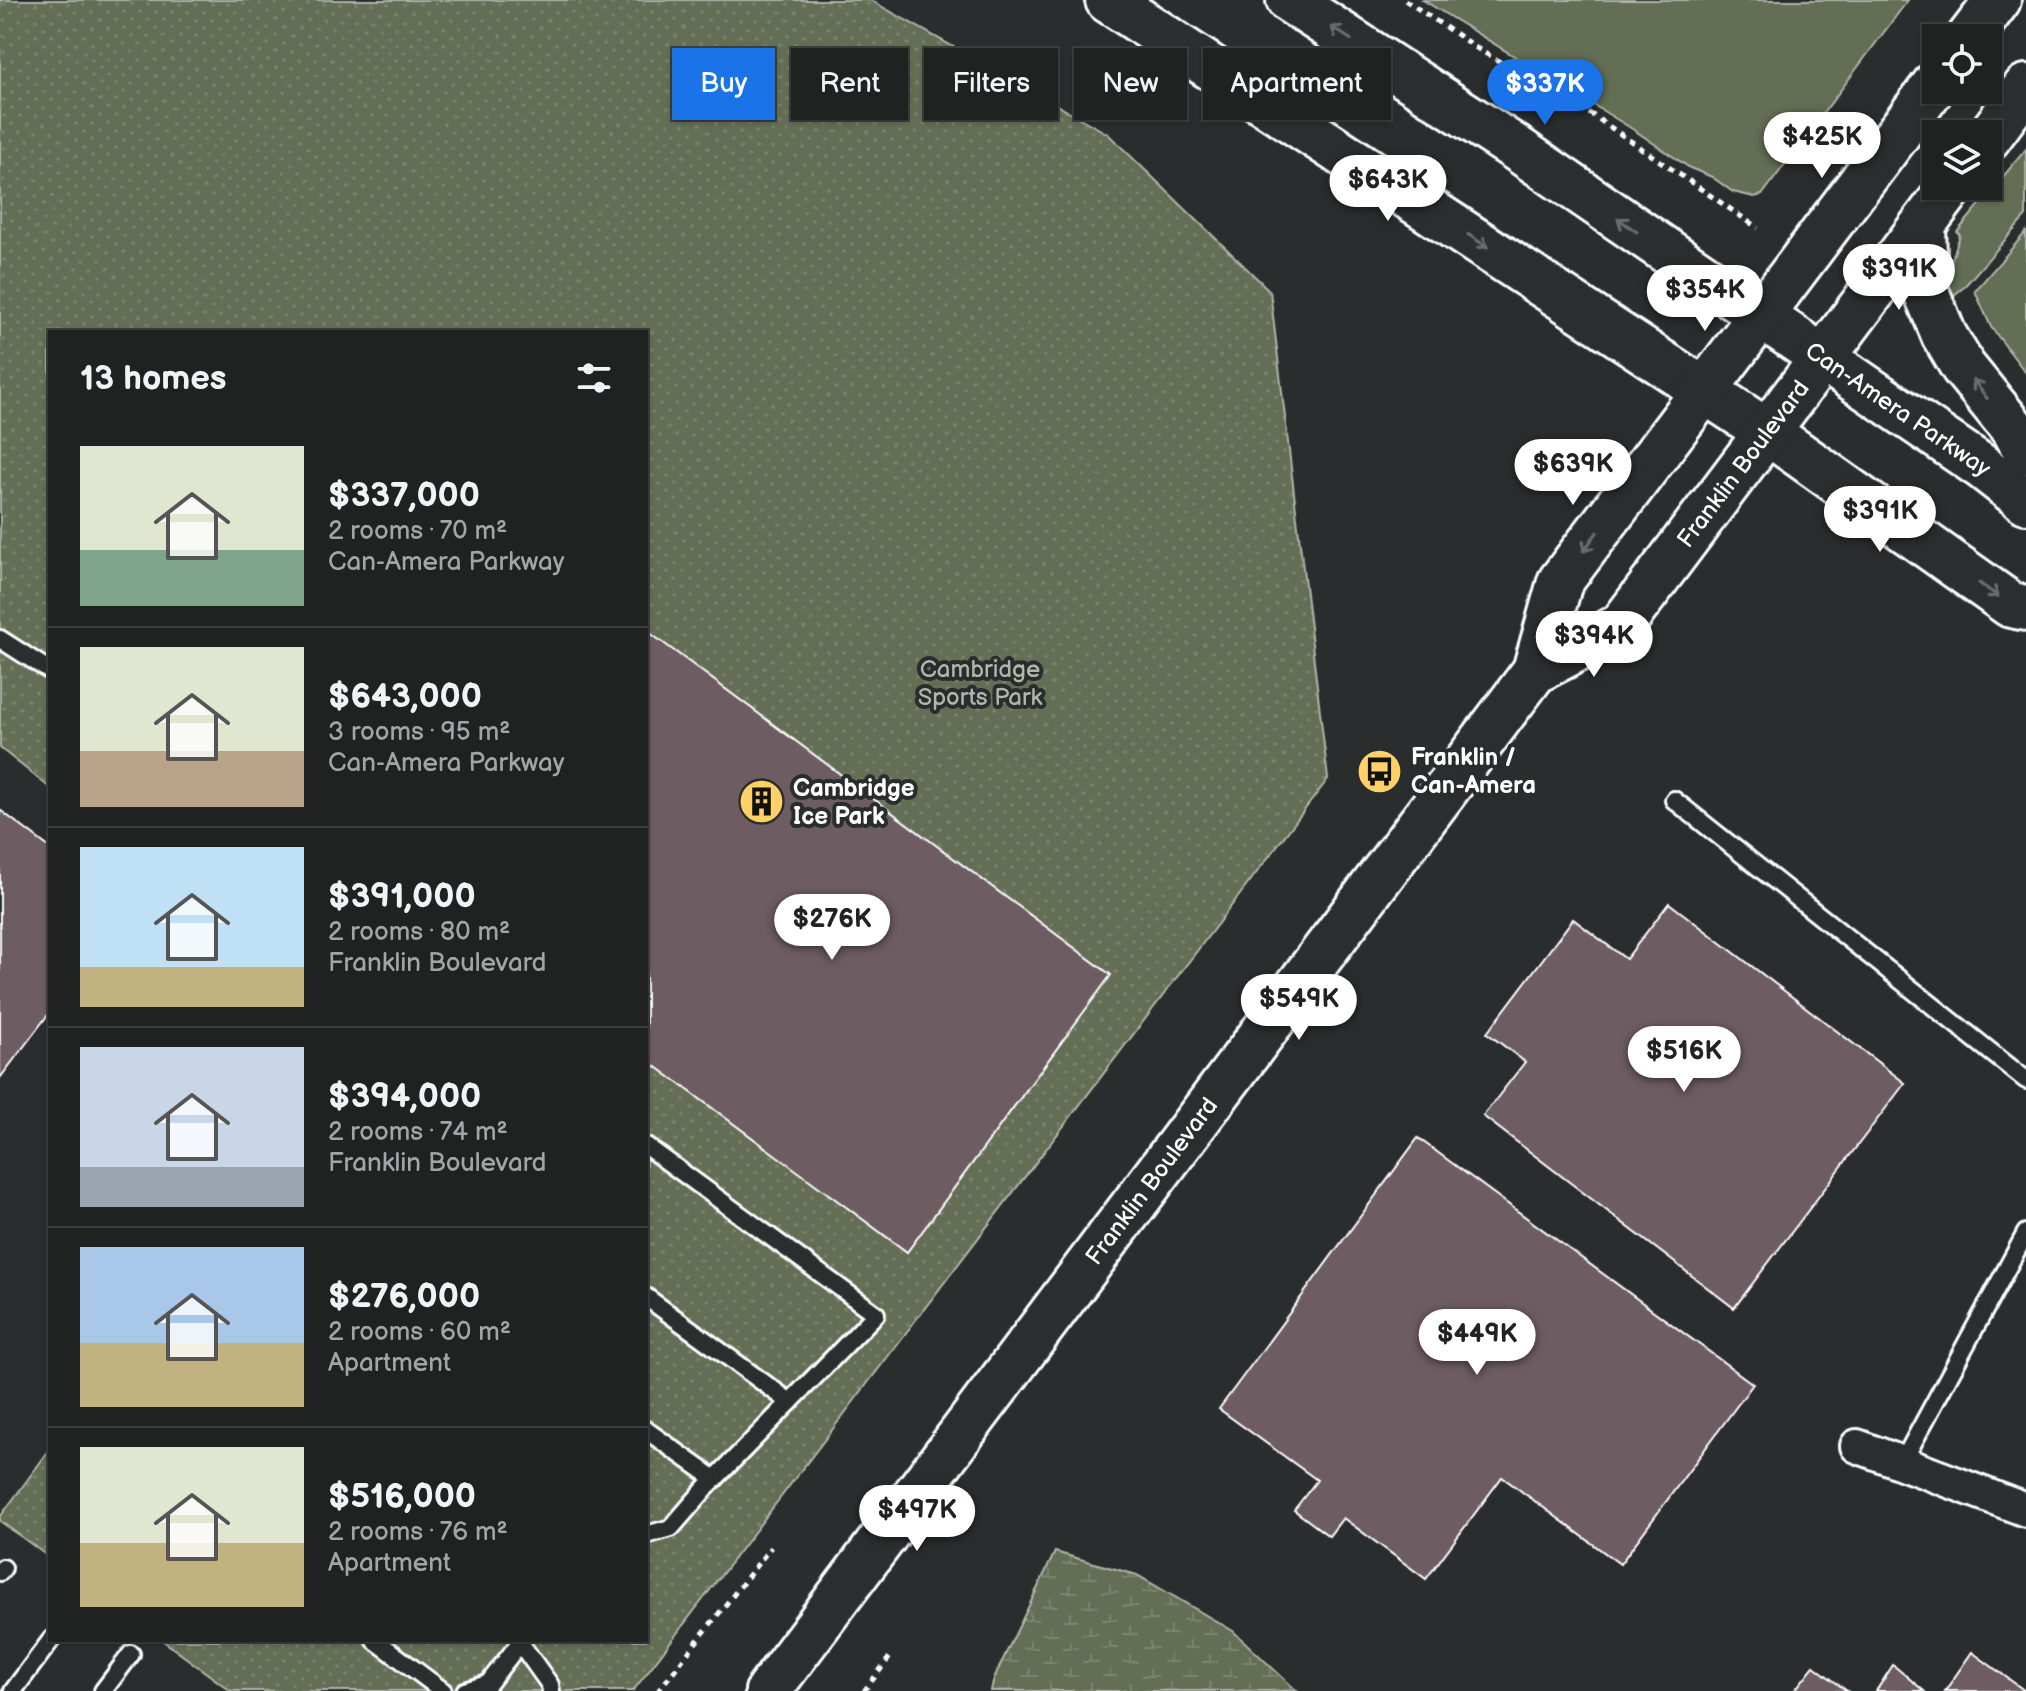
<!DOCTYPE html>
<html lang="en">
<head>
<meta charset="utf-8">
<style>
  body { margin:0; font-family:"Balsamiq Sans",sans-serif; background:#2d2f2f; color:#f1f3f6; height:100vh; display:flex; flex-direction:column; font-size:30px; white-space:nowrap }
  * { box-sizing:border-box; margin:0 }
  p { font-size:26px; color:#a2a4a5 }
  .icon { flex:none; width:44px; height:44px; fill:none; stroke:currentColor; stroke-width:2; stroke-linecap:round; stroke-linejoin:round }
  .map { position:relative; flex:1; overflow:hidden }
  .sheet { position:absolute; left:48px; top:330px; width:600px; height:1312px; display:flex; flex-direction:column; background:#202222; border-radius:0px; box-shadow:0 2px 6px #0004,0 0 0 2px #3d3f40 }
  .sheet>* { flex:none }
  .banner { position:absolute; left:672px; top:48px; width:760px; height:72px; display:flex; gap:16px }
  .controls { position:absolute; left:1922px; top:24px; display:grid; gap:16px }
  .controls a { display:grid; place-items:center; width:80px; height:80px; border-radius:0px; background:#202222; box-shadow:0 2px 6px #0004,0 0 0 2px #3d3f40; font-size:40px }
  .price { position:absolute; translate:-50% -68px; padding:0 18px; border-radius:28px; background:#fff; color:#222; font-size:26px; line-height:52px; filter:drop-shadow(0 2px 4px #0008) }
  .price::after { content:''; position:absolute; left:50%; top:48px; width:24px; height:18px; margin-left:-12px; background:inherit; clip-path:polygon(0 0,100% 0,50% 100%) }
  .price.selected { background:#1a73e8; color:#fff }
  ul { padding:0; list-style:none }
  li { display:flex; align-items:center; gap:24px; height:200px; padding:0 32px }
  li+li { border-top:2px solid #3d3f40 }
  li span { display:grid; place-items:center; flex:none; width:224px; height:160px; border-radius:0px; color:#555 }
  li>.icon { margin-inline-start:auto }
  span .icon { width:96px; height:96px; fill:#fffc; stroke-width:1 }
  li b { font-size:34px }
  h2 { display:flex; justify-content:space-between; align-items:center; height:96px; padding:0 32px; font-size:34px }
  .chip { padding:0 28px; border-radius:0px; background:#202222; box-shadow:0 2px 6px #0004,0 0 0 2px #3d3f40; font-size:28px; line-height:72px }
  .chip.selected { background:#1a73e8; color:#fff }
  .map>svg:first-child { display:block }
  .grass { fill:#646e55; stroke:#b2b6aa; stroke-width:2 }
  .wetland { fill:url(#wetland-marsh); stroke:#b2b6aa; stroke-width:2 }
  .park { fill:url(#park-dots); stroke:#b2b6aa; stroke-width:2 }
  .building { fill:#6d5b62; stroke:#fff; stroke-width:2 }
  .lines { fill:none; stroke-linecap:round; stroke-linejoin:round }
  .lane-casing { stroke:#fff; stroke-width:22 }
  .street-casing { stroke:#fff; stroke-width:38 }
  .secondary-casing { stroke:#fff; stroke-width:50 }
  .path { stroke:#fff; stroke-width:5; stroke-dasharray:6 6; stroke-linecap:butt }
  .lane { stroke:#2a2d2e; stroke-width:16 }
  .street { stroke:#2a2d2e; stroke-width:32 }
  .secondary { stroke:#2a2d2e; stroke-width:44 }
  .oneway { stroke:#6a6c6d }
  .labels { text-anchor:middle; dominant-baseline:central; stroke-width:8; stroke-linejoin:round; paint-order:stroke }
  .street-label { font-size:24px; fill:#fff; stroke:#2a2d2e }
  .park-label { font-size:24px; fill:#b2b6aa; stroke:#2a2d2e }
  .poi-label { font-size:24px; font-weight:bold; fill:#fff; stroke:#2a2d2e; text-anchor:start }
</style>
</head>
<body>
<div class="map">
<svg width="2026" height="1691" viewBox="0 0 2026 1691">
  <defs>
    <pattern id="wetland-marsh" width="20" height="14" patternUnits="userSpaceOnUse" patternTransform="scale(2)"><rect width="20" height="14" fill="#646e55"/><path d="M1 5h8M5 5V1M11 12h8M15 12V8" fill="none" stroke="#7b846e"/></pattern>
    <pattern id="park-dots" width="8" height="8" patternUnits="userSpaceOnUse" patternTransform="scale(2)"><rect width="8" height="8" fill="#646e55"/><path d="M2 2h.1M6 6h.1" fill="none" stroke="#7b846e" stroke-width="1.8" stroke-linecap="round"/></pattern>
  </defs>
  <rect width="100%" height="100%" fill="#2a2d2e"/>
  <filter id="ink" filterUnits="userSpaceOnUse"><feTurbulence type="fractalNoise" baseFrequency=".0125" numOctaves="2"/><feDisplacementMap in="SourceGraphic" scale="16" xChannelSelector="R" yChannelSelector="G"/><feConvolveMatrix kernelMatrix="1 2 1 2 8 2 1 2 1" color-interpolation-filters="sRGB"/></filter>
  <g filter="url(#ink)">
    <!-- grass -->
    <g class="grass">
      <path d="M1423,0H1908L1762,195L1754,197L1733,192L1712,177L1690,168L1634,130Z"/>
      <path d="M2026,149V216L1963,288L1950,298L1948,271L1960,235L1957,232Z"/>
      <path d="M2026,232V373L1991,327L1975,291Z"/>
    </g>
    <!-- wetland -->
    <path class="wetland" d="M1055,1552L1137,1575L1233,1631L1297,1691H991L994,1678Z"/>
    <!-- park -->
    <g class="park">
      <path d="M0,0H870L1108,134L1270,291L1328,779L633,1691H231L162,1640H646V332H50V788L0,748Z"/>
      <path d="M50,1449V1558L0,1521V1517Z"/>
    </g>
    <!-- building -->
    <g class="building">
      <path d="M646,630L1111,975L907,1252L646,1059Z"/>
      <path d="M0,810L50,848V1012L0,1078Z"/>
      <path d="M1669,903L1905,1083L1734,1308L1483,1116L1525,1062L1487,1033L1573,919L1626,959Z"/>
      <path d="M1418,1138L1753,1384L1620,1564L1502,1477L1426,1579L1343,1518L1329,1536L1294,1510L1317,1480L1219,1409Z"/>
      <path d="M1972,1652L2025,1691H1945Z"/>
      <path d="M1893,1665L1924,1691H1876Z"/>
      <path d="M1814,1666L1847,1691H1794Z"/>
    </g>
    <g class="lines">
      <defs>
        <g id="lane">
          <path d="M0,639L50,671"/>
          <path d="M1674,800L2026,1080"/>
          <path d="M646,1146L876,1314L704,1490L671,1528L646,1535"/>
          <path d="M646,1297L790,1402"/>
          <path d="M646,1430L715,1479"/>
          <path d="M1902,1463L2026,1233"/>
          <path d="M0,1572L3,1568"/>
          <path d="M375,1640L443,1691"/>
          <path d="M518,1640L550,1685L551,1691"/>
          <path d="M13,1691L51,1640"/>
          <path d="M103,1691L131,1654"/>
          <path d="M465,1691L488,1684L522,1640"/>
        </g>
        <path id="street" d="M1857,1446L2026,1510"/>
        <g id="secondary">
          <path d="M1108,0L1766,431L2011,605L2026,608"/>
          <path id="s1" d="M1289,0L1516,148L1981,466L2026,501"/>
          <path d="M1969,38L1998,0"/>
          <path d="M1988,138L2026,87"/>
          <path d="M1923,225L1925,289L1944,335L1963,367L2015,431L2026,451"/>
          <path id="s2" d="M1535,671L1621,626L1952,186"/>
          <path id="s3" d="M768,1691L1535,671L1560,582L1936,83"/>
        </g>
      </defs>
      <!-- lane casing -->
      <use href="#lane" class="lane-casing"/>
      <!-- street casing -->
      <use href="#street" class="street-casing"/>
      <!-- secondary casing -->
      <use href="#secondary" class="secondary-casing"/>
      <!-- path -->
      <g class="path">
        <path d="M1405,0L1478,49L1594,116L1758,228"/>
        <path d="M658,1691L771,1547"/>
        <path d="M864,1691L893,1653"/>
      </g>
      <!-- lane -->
      <use href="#lane" class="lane"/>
      <!-- street -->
      <use href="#street" class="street"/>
      <!-- secondary -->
      <use href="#secondary" class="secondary"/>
    </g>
    <!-- one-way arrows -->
    <defs><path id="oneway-shaft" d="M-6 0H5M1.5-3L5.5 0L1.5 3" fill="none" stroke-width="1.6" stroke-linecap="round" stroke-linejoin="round" transform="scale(2)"/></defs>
    <g class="oneway">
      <use href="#oneway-shaft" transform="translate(1341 33) rotate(-147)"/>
      <use href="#oneway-shaft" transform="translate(1627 225) rotate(-145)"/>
      <use href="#oneway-shaft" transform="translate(1478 241) rotate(33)"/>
      <use href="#oneway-shaft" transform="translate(1980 389) rotate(-127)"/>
      <use href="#oneway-shaft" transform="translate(1590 542) rotate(126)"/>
      <use href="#oneway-shaft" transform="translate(1989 590) rotate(35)"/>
    </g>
  </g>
  <!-- icons -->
  <defs>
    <symbol id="bus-disc" viewBox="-11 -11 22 22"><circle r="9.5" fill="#ffd166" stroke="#2a2d2e"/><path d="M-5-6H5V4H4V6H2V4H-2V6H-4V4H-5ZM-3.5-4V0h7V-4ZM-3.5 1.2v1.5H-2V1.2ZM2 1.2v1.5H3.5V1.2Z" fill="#111"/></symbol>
    <symbol id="building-disc" viewBox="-11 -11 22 22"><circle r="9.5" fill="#ffd166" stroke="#2a2d2e"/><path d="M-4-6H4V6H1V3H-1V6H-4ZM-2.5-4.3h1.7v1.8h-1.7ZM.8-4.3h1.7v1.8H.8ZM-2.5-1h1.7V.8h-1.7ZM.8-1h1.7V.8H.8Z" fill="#111"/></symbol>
  </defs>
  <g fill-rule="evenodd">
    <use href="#bus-disc" x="1354" y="746" width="51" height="51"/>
    <use href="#building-disc" x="736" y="776" width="51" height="51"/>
  </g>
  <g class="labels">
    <!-- street labels -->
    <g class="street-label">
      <text stroke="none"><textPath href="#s1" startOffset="734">Can-Amera Parkway</textPath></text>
      <text stroke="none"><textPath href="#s2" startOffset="300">Franklin Boulevard</textPath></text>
      <text stroke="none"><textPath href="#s3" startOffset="638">Franklin Boulevard</textPath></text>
    </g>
    <!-- park labels -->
    <g class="park-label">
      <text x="980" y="669">Cambridge<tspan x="980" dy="28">Sports Park</tspan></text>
    </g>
    <!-- poi labels -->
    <g class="poi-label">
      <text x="1411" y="757">Franklin /<tspan x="1411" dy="28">Can-Amera</tspan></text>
      <text x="793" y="788">Cambridge<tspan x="793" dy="28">Ice Park</tspan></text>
    </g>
  </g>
</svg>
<div class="controls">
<a><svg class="icon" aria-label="locate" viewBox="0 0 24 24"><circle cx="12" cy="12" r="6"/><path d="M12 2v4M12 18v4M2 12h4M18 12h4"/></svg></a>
<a><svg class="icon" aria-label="layers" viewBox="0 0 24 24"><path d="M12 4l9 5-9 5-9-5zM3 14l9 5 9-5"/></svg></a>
</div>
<b class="price selected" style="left:1545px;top:127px">$337K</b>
<b class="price" style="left:1822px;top:180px">$425K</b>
<b class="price" style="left:1388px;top:223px">$643K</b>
<b class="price" style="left:1899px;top:312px">$391K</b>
<b class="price" style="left:1705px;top:333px">$354K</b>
<b class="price" style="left:1573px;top:507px">$639K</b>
<b class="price" style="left:1880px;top:554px">$391K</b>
<b class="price" style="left:1594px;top:679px">$394K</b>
<b class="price" style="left:832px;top:962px">$276K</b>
<b class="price" style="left:1299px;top:1042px">$549K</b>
<b class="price" style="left:1684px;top:1094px">$516K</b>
<b class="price" style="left:1477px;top:1377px">$449K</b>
<b class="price" style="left:917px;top:1553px">$497K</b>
<div class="banner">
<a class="chip selected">Buy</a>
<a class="chip">Rent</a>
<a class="chip">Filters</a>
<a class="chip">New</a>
<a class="chip">Apartment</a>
</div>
<section class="sheet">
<h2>13 homes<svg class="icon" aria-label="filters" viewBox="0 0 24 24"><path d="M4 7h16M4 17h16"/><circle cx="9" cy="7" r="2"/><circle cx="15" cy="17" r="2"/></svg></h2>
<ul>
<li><span style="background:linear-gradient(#dfe7d0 65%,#7fa58c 0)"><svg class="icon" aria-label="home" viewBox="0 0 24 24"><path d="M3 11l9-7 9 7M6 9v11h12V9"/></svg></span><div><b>$337,000</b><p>2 rooms · 70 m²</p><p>Can-Amera Parkway</p></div></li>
<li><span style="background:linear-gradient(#dfe7d0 65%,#b9a48a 0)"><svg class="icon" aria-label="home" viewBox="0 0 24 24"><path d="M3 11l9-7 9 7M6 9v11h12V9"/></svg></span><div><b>$643,000</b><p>3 rooms · 95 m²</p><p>Can-Amera Parkway</p></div></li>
<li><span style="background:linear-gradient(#bfe0f5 75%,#c2b280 0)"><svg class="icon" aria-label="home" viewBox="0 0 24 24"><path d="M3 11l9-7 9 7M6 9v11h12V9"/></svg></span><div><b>$391,000</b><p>2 rooms · 80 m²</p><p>Franklin Boulevard</p></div></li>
<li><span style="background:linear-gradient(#c9d6e8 75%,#9aa5b1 0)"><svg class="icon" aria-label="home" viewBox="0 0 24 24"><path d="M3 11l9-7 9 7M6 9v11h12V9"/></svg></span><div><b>$394,000</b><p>2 rooms · 74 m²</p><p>Franklin Boulevard</p></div></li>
<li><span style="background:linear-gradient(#a9c7e8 60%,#c2b280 0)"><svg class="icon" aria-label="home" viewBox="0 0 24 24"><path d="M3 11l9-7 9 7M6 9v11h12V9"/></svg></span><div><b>$276,000</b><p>2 rooms · 60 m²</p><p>Apartment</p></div></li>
<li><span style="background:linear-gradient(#dfe7d0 60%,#c2b280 0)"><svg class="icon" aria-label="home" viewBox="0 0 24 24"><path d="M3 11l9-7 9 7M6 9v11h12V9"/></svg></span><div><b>$516,000</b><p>2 rooms · 76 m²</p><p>Apartment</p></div></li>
</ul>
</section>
</div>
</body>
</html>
